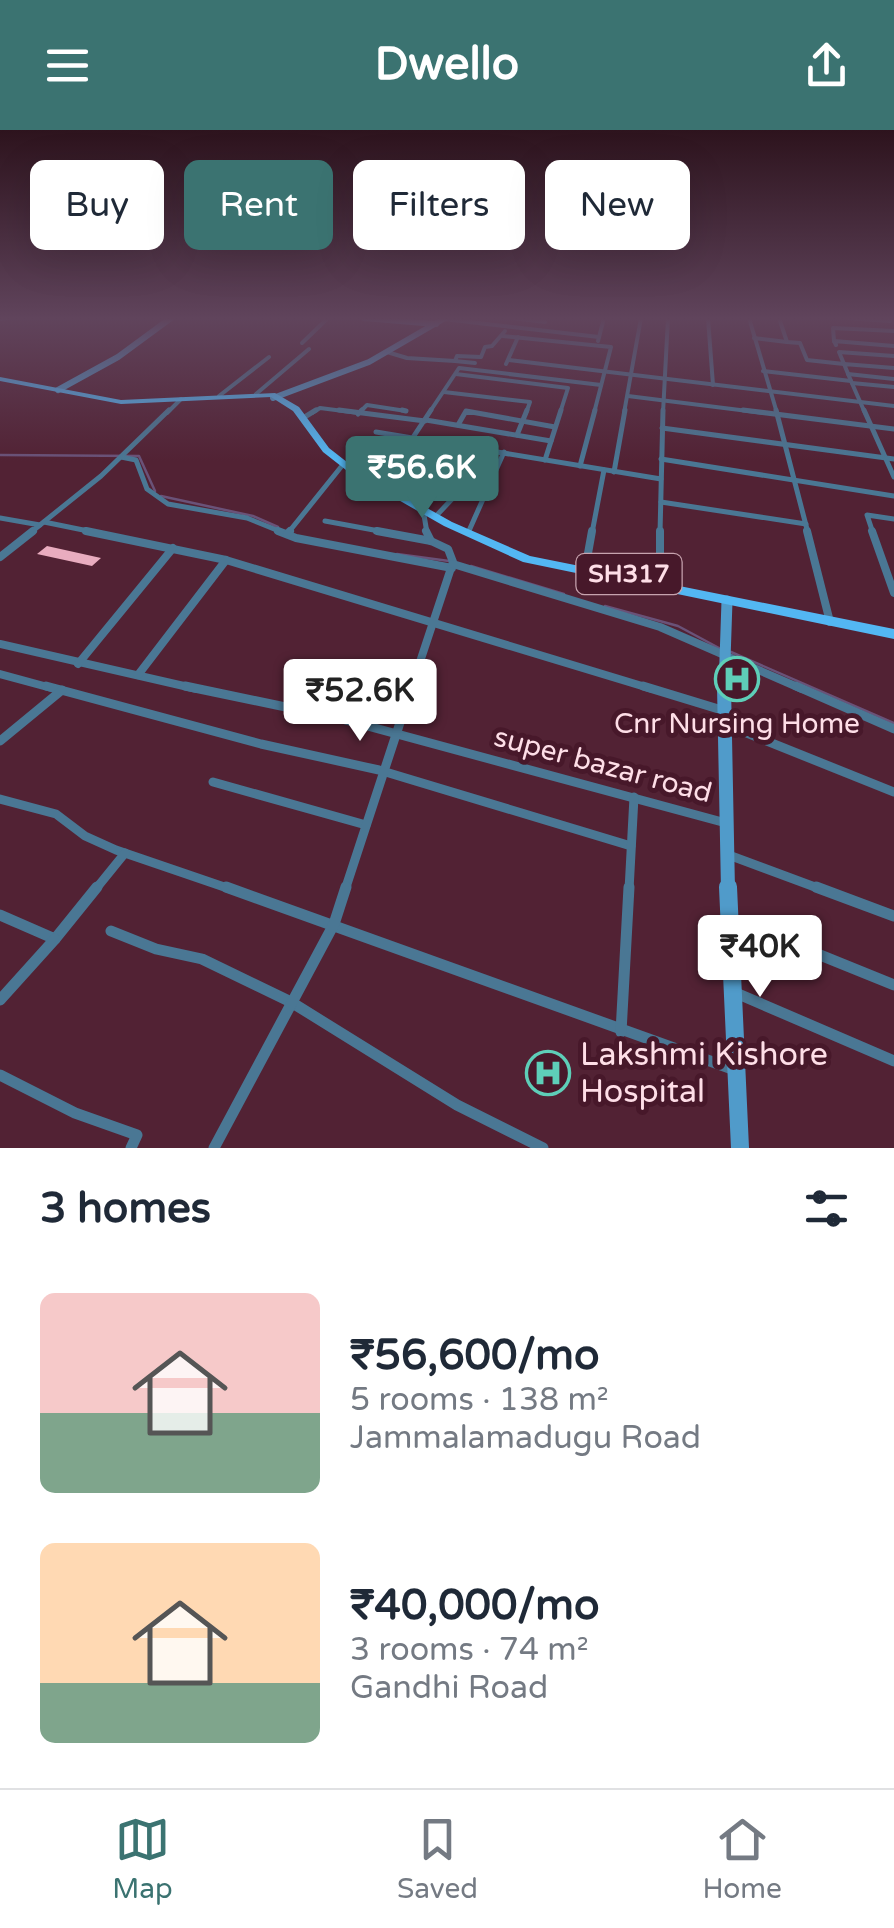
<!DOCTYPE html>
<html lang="en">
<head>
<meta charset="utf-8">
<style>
  body { margin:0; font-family:"Varela Round",sans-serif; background:#f6f6f7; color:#1f2937; height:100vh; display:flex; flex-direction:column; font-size:38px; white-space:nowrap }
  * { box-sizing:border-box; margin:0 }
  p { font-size:32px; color:#747a83 }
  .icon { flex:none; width:55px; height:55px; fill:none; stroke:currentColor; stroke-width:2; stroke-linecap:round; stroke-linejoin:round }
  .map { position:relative; height:1018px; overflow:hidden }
  .sheet { display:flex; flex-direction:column; background:#fff; flex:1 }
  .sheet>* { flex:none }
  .hud { position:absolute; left:30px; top:30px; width:835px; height:90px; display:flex; gap:20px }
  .price { position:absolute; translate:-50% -85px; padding:0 22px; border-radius:10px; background:#fff; color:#222; font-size:32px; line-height:65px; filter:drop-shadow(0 2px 5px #0008) }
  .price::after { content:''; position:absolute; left:50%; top:60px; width:30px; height:22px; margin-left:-15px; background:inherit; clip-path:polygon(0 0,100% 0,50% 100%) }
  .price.on { background:#3b7371; color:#fff }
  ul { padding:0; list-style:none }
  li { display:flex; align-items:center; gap:30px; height:250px; padding:0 40px }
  li span { display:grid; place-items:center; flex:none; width:280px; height:200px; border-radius:15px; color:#555 }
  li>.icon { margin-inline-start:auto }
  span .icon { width:120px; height:120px; fill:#fffc; stroke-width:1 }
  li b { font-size:42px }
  h2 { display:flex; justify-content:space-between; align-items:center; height:120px; padding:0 40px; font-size:42px }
  .pill { padding:0 35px; border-radius:15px; background:#fff; box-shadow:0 10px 40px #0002; font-size:35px; line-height:90px }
  .pill.on { background:#3b7371; color:#fff }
  header { display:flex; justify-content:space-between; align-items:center; height:130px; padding:0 40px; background:#3b7371; color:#fff; font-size:45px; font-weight:700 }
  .menu { display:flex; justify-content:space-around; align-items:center; height:140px; border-top:2px solid #e0e1e3; background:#fff; font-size:28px; color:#747a83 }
  .menu a { display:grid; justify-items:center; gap:5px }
  .menu .on { color:#3b7371 }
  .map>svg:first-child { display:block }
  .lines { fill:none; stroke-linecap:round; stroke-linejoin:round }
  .stream { stroke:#6a5278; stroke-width:2.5 }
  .building { fill:#e9acbf }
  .street-far4 { stroke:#4a7794; stroke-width:4 }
  .street-far3 { stroke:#4a7794; stroke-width:5 }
  .street-far2 { stroke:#4a7794; stroke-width:8 }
  .street-far1 { stroke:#4a7794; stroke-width:9 }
  .street { stroke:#4a7794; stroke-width:11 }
  .secondary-far3 { stroke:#509bca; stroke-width:6 }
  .secondary-far2 { stroke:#509bca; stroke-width:11 }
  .secondary-far1 { stroke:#509bca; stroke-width:14 }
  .secondary { stroke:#509bca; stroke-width:18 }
  .primary { fill:#53b7f3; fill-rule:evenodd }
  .labels { text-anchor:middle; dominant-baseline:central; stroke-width:10; stroke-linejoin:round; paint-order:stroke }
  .shield { fill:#47182a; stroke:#c7a3ae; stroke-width:2.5 }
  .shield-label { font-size:25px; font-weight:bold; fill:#fedee7 }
  .poi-label { font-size:28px; fill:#fedee7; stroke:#47182a }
  .street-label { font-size:28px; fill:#fedee7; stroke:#47182a }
  .near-poi-label { font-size:32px; fill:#fedee7; stroke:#47182a; text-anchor:start }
</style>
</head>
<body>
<header><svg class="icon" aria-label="menu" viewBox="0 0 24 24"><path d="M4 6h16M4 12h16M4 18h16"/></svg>Dwello<svg class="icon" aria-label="share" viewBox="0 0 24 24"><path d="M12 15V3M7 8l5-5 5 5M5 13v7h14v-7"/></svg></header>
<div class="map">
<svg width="894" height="1018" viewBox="0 0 894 1018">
  <rect width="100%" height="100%" fill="#522234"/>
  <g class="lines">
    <!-- stream -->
    <g class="stream">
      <path d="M0,325L139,326L155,361"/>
      <path d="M161,366L253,386L278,397"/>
      <path d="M397,424L449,431"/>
      <path d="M471,436L564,464"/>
      <path d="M605,476L678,496L719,518"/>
      <path d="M731,522L894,593"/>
    </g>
  </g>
  <!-- building -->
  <path class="building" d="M47,416L101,428L92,436L37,424Z"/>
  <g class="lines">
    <!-- street-far4 -->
    <g class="street-far4">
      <path d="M513,188L545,192"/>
      <path d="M708,188L713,255"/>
      <path d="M749,188L777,283"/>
      <path d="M779,188L787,212L800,213L807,230L844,234L839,222L894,226"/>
      <path d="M848,188L890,191"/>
      <path d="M0,189L7,188"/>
      <path d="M444,189L599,207"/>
      <path d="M503,206L611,217L594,283"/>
      <path d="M754,208L787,212"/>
      <path d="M598,211L604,188"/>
      <path d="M834,211L833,198L894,201"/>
      <path d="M302,213L328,188"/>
      <path d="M836,215L834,211L894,216"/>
      <path d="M387,222L407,228L455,231L457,226L481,227L485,217L492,216L505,201"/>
      <path d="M509,230L894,276"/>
      <path d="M455,231L475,233"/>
      <path d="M506,234L518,207"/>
      <path d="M763,241L851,251L865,283"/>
      <path d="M456,244L568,258L560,283"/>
      <path d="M848,244L894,249"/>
      <path d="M851,251L844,234L894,238"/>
      <path d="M852,253L894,257"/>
      <path d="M444,262L530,272L526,283"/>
      <path d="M256,264L309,219"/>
      <path d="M219,266L269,227"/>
      <path d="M628,266L764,283"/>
      <path d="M167,283L181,269"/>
      <path d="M312,283L320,278L359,283"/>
      <path d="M359,283L367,275L406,281"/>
      <path d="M429,283L459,238L601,255"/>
      <path d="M465,283H476"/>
      <path d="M624,283L641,188"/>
      <path d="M663,283L668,188"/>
    </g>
    <!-- street-far3 -->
    <g class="street-far3">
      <path d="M339,280L425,291"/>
      <path d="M402,280L406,281"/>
      <path d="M743,280L894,299"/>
      <path d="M776,280L808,403"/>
      <path d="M864,280L894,347"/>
      <path d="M358,284L362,280"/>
      <path d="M303,288L316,280"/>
      <path d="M426,290L551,311"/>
      <path d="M458,295L466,281L555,297"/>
      <path d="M662,298L894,329"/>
      <path d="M376,302L661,349"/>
      <path d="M517,305L527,280"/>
      <path d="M121,327L136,330L147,359L168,374L247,388L284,403"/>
      <path d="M661,329L894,366"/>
      <path d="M545,330L561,280"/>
      <path d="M580,336L595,280"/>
      <path d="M614,342L625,280"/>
      <path d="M381,356L431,280"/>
      <path d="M395,364L434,311"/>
      <path d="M661,372L806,394"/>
      <path d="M423,379L427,403"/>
      <path d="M436,386L453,368L480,318"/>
      <path d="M0,388L40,395"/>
      <path d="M325,391L390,403"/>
      <path d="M44,392L98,403"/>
      <path d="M30,403L101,346L169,280"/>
      <path d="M288,403L341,337"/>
      <path d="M468,403L504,322"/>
      <path d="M592,403L604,340"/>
      <path d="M660,403L663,280"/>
      <path d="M873,403L867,385L894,389"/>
    </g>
    <!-- street-far2 -->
    <g class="street-far2">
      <path d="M86,401L226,430L652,559"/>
      <path d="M278,401L296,408L452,438"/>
      <path d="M377,401L431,411L448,419L453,432L411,559"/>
      <path d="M426,401L431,411"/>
      <path d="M807,401L830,492"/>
      <path d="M872,401L894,463"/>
      <path d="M287,404L290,401"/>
      <path d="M0,427L33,401"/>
      <path d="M453,434L660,497L802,559"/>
      <path d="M585,440L592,401"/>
      <path d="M660,455V401"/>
      <path d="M0,514L197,559"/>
      <path d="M78,534L173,418"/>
      <path d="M0,544L55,559"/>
      <path d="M138,545L226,430"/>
    </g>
    <!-- street-far1 -->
    <g class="street-far1">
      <path d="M46,556L261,614L379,640L631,716"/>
      <path d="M185,556L338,588L726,693"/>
      <path d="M643,556L725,581"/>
      <path d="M796,556L894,599"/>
      <path d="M724,594L894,662"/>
      <path d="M0,611L62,560"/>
      <path d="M213,652L366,695"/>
      <path d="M0,669L56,684L85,706L116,720L233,760"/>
      <path d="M726,724L823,760"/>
      <path d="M95,760L125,723"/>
      <path d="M345,760L412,556"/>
      <path d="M629,760L634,667"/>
    </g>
    <!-- street -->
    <g class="street">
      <path d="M226,757L735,940"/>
      <path d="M816,757L894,786"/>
      <path d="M0,785L55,809L97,757"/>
      <path d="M731,789L894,855"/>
      <path d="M111,801L156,819L202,829L291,872L457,975L543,1018"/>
      <path d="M736,863L894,931"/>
      <path d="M0,870L55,809"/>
      <path d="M621,902L629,757"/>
      <path d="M0,945L75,983L137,1005L131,1018"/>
      <path d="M214,1018L334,794L346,757"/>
    </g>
    <!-- secondary-far3 -->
    <g class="secondary-far3">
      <path d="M364,188L436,194"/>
      <path d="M58,260L118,227L171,188"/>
      <path d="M273,268L369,232L445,188"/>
    </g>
    <!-- secondary-far2 -->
    <path class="secondary-far2" d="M724,559L727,471"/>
    <!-- secondary-far1 -->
    <path class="secondary-far1" d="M724,556L728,760"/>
    <!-- secondary -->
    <path class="secondary" d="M728,757L740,1018"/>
    <!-- primary -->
    <path class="primary" d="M0,247L121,270L275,263L299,277L329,318L352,336L452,392L530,426L894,499V509L523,432L444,396L346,340L323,322L293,281L271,267L121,274L0,251Z"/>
  </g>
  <!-- sky -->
  <linearGradient id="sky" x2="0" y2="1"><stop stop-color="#2d131d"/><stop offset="0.57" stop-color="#60445c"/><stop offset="1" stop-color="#60445c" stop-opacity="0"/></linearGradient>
  <rect width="894" height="331" fill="url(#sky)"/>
  <!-- icons -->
  <defs>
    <symbol id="hospital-ring" viewBox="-11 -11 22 22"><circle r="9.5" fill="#47182a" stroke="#5eceb8" stroke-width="1.5"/><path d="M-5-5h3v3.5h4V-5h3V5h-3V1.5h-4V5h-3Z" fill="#5eceb8"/></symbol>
  </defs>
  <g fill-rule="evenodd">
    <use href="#hospital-ring" x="712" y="524" width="50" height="50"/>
    <use href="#hospital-ring" x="523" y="918" width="50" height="50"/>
  </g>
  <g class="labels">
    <!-- shield labels -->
    <rect class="shield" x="576.5" y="424" width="105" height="40" rx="8"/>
    <g class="shield-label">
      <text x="629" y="444">SH317</text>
    </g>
    <!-- poi labels -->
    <g class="poi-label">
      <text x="737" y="594">Cnr Nursing Home</text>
    </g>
    <!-- street labels -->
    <g class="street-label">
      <text transform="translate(603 635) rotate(15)">super bazar road</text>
    </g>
    <!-- near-poi labels -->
    <g class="near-poi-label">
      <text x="580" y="925">Lakshmi Kishore<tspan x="580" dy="37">Hospital</tspan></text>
    </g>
  </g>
</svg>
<b class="price on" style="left:422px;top:391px">₹56.6K</b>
<b class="price" style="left:360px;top:614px">₹52.6K</b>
<b class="price" style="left:760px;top:870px">₹40K</b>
<div class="hud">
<a class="pill">Buy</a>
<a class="pill on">Rent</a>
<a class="pill">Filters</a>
<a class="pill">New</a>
</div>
</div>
<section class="sheet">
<h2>3 homes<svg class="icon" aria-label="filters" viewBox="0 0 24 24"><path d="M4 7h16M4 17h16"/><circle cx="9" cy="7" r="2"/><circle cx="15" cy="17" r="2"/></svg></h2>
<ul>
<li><span style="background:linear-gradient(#f6c9c9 60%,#7fa58c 0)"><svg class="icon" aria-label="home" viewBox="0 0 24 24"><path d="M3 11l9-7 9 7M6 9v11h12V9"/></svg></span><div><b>₹56,600/mo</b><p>5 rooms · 138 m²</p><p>Jammalamadugu Road</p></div></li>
<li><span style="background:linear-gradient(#ffd9b3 70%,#7fa58c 0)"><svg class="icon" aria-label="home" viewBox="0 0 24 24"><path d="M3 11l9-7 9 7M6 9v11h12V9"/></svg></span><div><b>₹40,000/mo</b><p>3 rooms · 74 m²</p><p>Gandhi Road</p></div></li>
</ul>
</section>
<nav class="menu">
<a class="on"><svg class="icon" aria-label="map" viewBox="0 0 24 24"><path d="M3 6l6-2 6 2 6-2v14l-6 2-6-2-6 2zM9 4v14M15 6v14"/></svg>Map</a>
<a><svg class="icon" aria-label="saved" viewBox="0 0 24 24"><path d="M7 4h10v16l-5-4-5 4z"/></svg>Saved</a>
<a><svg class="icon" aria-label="home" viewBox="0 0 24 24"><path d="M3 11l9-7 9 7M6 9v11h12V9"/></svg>Home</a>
</nav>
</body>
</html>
